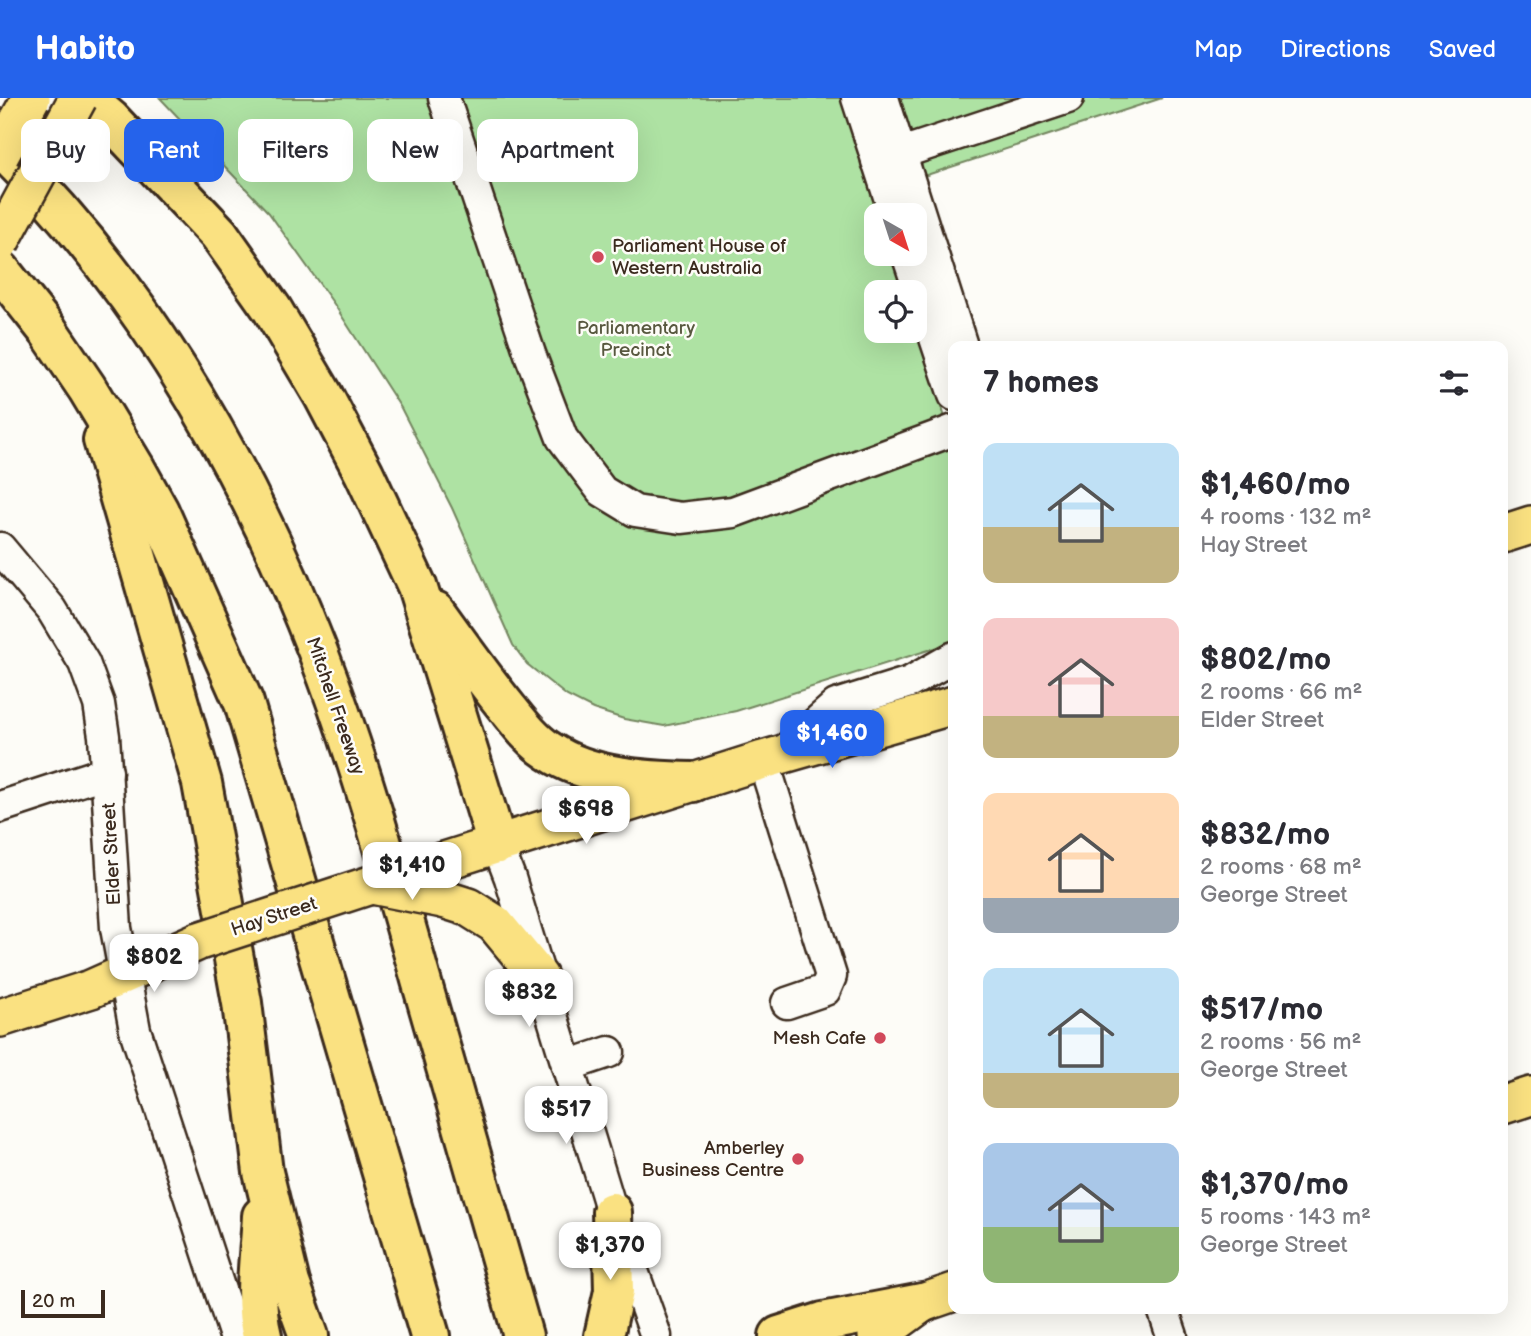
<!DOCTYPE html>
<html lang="en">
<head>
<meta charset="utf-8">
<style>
  body { margin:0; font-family:"Balsamiq Sans",sans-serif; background:#f2f2f3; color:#2b2b33; height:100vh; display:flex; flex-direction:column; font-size:26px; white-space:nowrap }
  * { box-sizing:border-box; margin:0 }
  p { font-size:23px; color:#7c7c81 }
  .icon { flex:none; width:38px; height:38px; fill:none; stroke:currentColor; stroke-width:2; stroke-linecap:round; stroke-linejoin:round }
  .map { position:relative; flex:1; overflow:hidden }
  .details { position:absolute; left:948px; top:243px; width:560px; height:973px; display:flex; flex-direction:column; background:#fff; border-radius:14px; box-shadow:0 7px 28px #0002 }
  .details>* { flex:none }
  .banner { position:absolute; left:21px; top:21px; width:665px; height:63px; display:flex; gap:14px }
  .needle { width:46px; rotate:141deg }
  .tools { position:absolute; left:864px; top:105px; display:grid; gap:14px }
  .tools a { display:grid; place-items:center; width:63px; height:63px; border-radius:14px; background:#fff; box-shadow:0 7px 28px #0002; font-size:35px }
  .scale { position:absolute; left:21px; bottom:18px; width:84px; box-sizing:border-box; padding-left:7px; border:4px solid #3b2a1e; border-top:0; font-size:19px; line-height:24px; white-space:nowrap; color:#3b2a1e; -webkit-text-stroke:5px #fdfcf7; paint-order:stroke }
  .price { position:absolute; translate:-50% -60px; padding:0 16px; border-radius:14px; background:#fff; color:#222; font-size:23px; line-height:46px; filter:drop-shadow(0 2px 4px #0008) }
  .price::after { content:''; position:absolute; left:50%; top:42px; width:21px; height:16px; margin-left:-10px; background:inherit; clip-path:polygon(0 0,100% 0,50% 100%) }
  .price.active { background:#2563eb; color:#fff }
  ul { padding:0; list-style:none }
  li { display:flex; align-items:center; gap:21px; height:175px; padding:0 35px }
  li span { display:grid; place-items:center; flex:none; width:196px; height:140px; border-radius:14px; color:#555 }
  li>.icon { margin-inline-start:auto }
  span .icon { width:84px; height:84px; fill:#fffc; stroke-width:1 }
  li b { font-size:30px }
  h2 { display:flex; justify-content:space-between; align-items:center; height:84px; padding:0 35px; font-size:30px }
  .pill { padding:0 24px; border-radius:14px; background:#fff; box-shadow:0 7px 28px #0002; font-size:24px; line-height:63px }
  .pill.active { background:#2563eb; color:#fff }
  header { display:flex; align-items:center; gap:42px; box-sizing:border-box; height:98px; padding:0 35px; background:#2563eb; color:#fff }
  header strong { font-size:33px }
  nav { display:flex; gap:38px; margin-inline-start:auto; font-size:24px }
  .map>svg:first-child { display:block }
  .green { fill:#aee2a3; stroke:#748660; stroke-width:2 }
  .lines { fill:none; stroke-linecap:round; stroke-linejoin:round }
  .minor-casing { stroke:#3b2a1e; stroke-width:35 }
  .major-casing { stroke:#3b2a1e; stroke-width:42 }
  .highway-casing { stroke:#3b2a1e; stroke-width:44 }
  .minor { stroke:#fdfcf7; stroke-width:30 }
  .major { stroke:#fae181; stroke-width:37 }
  .highway { stroke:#fae181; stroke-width:38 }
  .major-bridge-casing { stroke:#3b2a1e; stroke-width:42; stroke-linecap:butt }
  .major-bridge { stroke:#fae181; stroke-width:37 }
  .poi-dot { fill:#d1495b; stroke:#fdfcf7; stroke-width:2.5 }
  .labels { text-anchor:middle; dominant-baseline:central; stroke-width:5; stroke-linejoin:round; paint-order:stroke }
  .poi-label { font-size:19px; fill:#3b2a1e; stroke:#fdfcf7; text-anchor:end }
  .park-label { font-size:19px; fill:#58583f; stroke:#fdfcf7 }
  .street-label { font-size:19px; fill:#3b2a1e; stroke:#fdfcf7 }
</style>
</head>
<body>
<header>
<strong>Habito</strong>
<nav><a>Map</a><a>Directions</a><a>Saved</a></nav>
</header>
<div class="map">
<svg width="1531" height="1238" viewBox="0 0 1531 1238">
  <rect width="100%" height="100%" fill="#fdfcf7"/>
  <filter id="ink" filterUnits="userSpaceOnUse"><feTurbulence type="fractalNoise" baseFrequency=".0143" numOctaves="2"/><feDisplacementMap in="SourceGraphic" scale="14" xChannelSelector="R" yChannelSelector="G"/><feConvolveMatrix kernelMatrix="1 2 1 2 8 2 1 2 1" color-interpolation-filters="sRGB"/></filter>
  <g filter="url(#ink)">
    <!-- green -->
    <path class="green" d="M160,0H1162L881,92L888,117H877V156H899L910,194H877V233H915V214L954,352V544L736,613L664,628L624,621L593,611L567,598L527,566L513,547L452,410L401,310L334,206L269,115Z"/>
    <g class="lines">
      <defs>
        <g id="minor">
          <path d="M444,0L530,256L562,340L602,393L635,413L681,420L733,414L954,332"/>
          <path d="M857,0L895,117"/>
          <path d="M883,0L962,248"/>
          <path d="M877,63L1068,0"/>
          <path d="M907,156L954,297"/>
          <path d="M0,450L52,512L84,565L99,606L104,638L116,830L135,932L235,1238"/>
          <path d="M782,655L836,607L910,584L954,559"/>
          <path d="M763,662L831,878L825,892L787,905"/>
          <path d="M0,709L107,674"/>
          <path d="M497,746L510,780L612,1114L656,1238"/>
          <path d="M567,968L609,954"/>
          <path d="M1163,1211L1172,1238"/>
        </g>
        <g id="major">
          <path d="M1503,436L1531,427"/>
          <path d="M435,766L763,662L954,607"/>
          <path d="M443,801L468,809L495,826L539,879"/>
          <path d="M0,920L91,891L199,843"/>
          <path d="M1503,1007L1531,998"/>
          <path d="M877,1238L922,1205L954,1194"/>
        </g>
        <g id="highway">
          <path d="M85,0L110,21L219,136L272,211L323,297L364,375L417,488L497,746"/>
          <path d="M0,49C144,191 245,366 318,554C359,661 390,772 421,882C455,1001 489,1119 523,1238"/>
          <path d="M0,172L49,234L87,290L134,368L159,413L244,605L430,1238"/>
          <path d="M103,342L202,685L242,905L263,1074L290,1185L309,1238"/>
          <path d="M435,513C459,546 482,579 508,611C520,626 533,643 549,653C589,680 647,683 693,684"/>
          <path d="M262,1118C260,1158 252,1199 262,1238"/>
          <path d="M604,1238L614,1193L612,1114"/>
          <path d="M779,1238L823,1224L922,1205"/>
        </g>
      </defs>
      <!-- minor casing -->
      <use href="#minor" class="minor-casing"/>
      <!-- major casing -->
      <use href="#major" class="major-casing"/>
      <!-- highway casing -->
      <use href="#highway" class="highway-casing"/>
      <!-- minor -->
      <use href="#minor" class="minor"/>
      <!-- major -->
      <use href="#major" class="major"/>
      <!-- highway -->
      <use href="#highway" class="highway"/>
      <defs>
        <g id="major-bridge">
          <path d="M0,57L31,0"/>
          <path d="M0,144L78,0"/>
          <path d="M372,787L443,801"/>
          <path d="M199,843L435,766"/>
        </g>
      </defs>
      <!-- major-bridge casing -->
      <use href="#major-bridge" class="major-bridge-casing"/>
      <!-- major-bridge -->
      <use href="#major-bridge" class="major-bridge"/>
    </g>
  </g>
  <!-- markers -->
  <g class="poi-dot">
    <circle cx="598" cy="159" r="7"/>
    <circle cx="880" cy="940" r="7"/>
    <circle cx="798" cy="1061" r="7"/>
  </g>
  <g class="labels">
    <!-- poi labels -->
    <g class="poi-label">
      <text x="612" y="148" text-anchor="start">Parliament House of<tspan x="612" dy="22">Western Australia</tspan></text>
      <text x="866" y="940">Mesh Cafe</text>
      <text x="784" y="1050">Amberley<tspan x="784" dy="22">Business Centre</tspan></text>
    </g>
    <!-- park labels -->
    <g class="park-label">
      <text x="636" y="230">Parliamentary<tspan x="636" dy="22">Precinct</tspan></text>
    </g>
    <!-- street labels -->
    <g class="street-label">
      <text transform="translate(335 608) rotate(71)">Mitchell Freeway</text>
      <text transform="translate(112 756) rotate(-93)">Elder Street</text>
      <text transform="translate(274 819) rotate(-18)">Hay Street</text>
    </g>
  </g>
</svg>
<div class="tools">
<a><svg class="needle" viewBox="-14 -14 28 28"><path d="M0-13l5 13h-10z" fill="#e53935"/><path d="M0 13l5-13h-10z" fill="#7c7c81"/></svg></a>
<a><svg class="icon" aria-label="locate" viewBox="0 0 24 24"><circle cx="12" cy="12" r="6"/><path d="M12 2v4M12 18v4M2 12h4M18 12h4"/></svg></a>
</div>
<div class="scale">20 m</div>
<b class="price active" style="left:832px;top:672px">$1,460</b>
<b class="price" style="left:586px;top:748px">$698</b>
<b class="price" style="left:412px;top:804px">$1,410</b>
<b class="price" style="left:154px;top:896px">$802</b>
<b class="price" style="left:529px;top:931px">$832</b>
<b class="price" style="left:566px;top:1048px">$517</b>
<b class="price" style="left:610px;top:1184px">$1,370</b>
<div class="banner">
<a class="pill">Buy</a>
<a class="pill active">Rent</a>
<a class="pill">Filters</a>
<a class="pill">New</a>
<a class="pill">Apartment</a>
</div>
<section class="details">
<h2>7 homes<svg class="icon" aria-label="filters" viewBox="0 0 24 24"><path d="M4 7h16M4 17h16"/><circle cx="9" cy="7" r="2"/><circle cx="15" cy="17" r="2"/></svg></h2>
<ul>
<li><span style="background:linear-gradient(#bfe0f5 60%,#c2b280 0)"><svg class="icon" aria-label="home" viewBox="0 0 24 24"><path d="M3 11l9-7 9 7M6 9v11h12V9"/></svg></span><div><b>$1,460/mo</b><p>4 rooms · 132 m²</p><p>Hay Street</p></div></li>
<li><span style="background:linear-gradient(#f6c9c9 70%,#c2b280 0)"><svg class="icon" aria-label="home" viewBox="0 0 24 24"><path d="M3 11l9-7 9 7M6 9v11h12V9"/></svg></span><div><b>$802/mo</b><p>2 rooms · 66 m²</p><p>Elder Street</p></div></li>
<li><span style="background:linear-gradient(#ffd9b3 75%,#9aa5b1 0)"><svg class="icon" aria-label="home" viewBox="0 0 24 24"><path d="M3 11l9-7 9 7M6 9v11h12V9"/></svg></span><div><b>$832/mo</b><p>2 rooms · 68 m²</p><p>George Street</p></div></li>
<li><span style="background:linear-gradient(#bfe0f5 75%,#c2b280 0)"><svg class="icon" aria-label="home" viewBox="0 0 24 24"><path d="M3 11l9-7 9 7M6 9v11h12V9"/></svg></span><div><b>$517/mo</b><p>2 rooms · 56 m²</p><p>George Street</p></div></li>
<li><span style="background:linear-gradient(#a9c7e8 60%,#8fb573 0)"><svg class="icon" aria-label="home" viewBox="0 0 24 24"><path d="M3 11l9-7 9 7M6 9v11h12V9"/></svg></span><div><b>$1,370/mo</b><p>5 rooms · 143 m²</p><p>George Street</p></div></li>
</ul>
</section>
</div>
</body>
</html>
